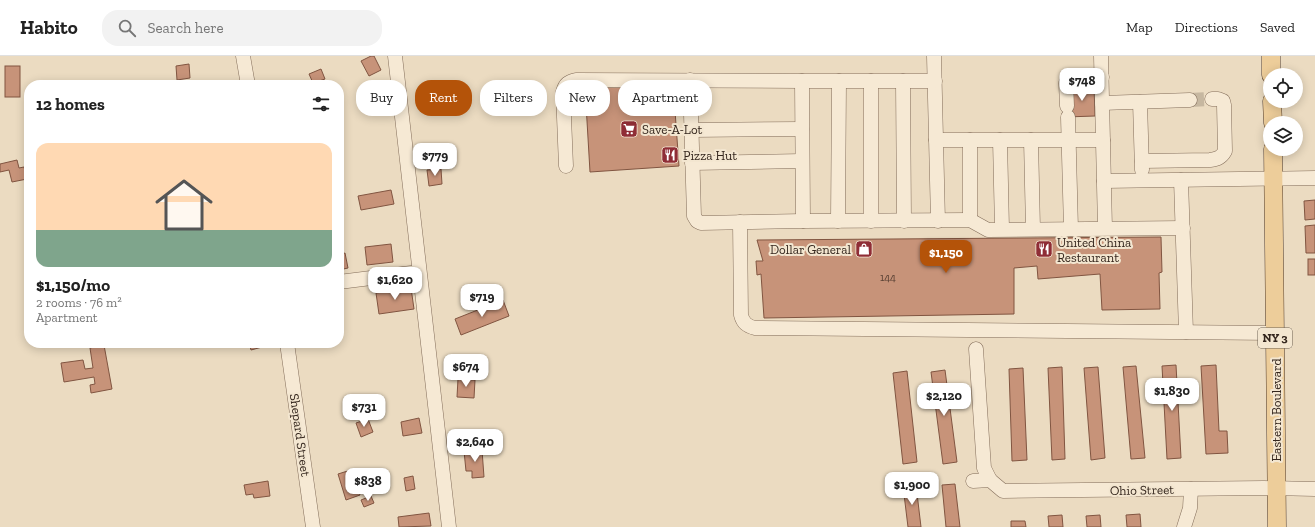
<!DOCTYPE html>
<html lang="en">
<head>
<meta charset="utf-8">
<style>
  body { margin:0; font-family:"Zilla Slab",serif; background:#f2f2f2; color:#222; height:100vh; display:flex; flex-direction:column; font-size:15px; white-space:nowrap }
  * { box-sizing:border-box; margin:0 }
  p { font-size:13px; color:#767676 }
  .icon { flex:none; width:22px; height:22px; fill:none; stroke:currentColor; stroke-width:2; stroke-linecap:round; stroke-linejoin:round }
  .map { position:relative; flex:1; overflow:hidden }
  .side { position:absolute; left:24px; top:24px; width:320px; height:268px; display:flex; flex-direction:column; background:#fff; border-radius:16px; box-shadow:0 2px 10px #0003 }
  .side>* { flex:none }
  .hud { position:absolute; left:356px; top:24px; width:380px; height:36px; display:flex; gap:8px }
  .tools { position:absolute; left:1263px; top:12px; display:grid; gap:8px }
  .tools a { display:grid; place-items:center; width:40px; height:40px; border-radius:50%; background:#fff; box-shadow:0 2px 10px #0003; font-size:20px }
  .price { position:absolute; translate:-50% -34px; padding:0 9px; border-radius:8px; background:#fff; color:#222; font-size:13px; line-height:26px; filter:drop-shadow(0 1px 2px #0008) }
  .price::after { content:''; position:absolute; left:50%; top:24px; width:12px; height:9px; margin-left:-6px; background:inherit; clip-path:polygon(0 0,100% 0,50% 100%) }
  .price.active { background:#b45309; color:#fff }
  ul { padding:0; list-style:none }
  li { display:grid; align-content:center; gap:8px; height:212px; padding:0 12px }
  li span { display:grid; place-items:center; height:124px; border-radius:12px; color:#555 }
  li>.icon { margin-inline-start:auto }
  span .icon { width:72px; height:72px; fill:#fffc; stroke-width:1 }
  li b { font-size:17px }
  h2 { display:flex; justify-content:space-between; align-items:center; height:48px; padding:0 12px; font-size:17px }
  .tag { padding:0 14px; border-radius:16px; background:#fff; box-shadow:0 2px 10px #0003; font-size:14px; line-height:36px }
  .tag.active { background:#b45309; color:#fff }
  header { display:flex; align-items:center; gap:24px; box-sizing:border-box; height:56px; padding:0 20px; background:#fff; border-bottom:1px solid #e0e0e0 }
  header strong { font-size:19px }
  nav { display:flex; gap:22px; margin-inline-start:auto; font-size:14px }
  .search { width:280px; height:36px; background:#f2f2f2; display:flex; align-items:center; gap:10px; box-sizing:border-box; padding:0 14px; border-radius:16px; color:#767676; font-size:15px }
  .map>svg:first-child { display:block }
  .building { fill:#c79379; stroke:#815541 }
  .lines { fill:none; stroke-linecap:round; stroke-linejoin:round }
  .minor-tunnel { stroke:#c6b7a0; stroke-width:14; stroke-dasharray:14 7; stroke-linecap:butt }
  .minor-casing { stroke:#836d5a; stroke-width:15 }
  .major-casing { stroke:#513c2e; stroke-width:19 }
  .minor { stroke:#f6e9d4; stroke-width:14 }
  .major { stroke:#edcd9a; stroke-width:18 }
  .labels { text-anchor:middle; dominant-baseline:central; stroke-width:4; stroke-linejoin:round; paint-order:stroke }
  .number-label { font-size:11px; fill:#594134 }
  .shield { fill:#f3e6d0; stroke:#6d6053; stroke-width:1 }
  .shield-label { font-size:12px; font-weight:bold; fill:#34261d }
  .poi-label { font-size:13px; fill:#34261d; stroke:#f3e6d0; text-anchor:start }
  .street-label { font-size:13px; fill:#34261d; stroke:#f3e6d0 }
</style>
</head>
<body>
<header>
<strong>Habito</strong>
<div class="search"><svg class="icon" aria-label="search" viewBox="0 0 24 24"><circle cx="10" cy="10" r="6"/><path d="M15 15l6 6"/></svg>Search here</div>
<nav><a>Map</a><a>Directions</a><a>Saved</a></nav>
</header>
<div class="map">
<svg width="1315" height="471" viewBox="0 0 1315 471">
  <rect width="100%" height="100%" fill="#ebdbc1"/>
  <!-- building -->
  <g class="building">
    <path d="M371,0H374L381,14L369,20L361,5Z"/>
    <path d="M189,8L190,22L177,24L176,10Z"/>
    <rect x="5" y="10" width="15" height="31"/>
    <path d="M321,13L325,23L313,27L309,18Z"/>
    <path d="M673,27L679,110L590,116L586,48H594L593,32Z"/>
    <path d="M1094,30L1095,60L1065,61L1073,31Z"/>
    <path d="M17,104L19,112L24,111L27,123L12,126L9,114L0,116V108Z"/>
    <path d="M441,113L442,128L429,130L427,114Z"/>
    <path d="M391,134L394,148L361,154L358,140Z"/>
    <path d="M1315,144V163L1305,164L1304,145Z"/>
    <path d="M1315,169V197H1306L1305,170Z"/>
    <path d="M1161,181L1162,216L1159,217L1160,253L1102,254L1100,218L1038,223L1037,210L1014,212V258L764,262L761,218L757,219L756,205H763L757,184Z"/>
    <path d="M391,188L393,206L367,209L365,191Z"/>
    <path d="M345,197L348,212L339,214V199Z"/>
    <rect x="1308" y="203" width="7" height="16"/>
    <path d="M411,232L414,253L379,258L376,237Z"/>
    <path d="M503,244L509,260L461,279L455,263Z"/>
    <path d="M249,287H266V290L251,294Z"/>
    <path d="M104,289L112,333L91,337L90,329L95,328L94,321L64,326L61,307L83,304L85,313L93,312L90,292Z"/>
    <path d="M1176,309L1181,402L1167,403L1162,310Z"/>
    <path d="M1216,309L1219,375H1227L1228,397L1206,398L1201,310Z"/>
    <path d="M1136,310L1145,402L1131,403L1123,311Z"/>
    <path d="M1062,311L1065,403L1052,404L1048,312Z"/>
    <path d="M1098,311L1105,402L1091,404L1084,312Z"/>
    <path d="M1023,312L1027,404L1012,405L1009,313Z"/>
    <path d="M945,314L957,406L943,408L931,316Z"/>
    <path d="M907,315L917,406L903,408L893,317Z"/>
    <path d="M458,323L475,324L474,342L457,341Z"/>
    <path d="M419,362L422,377L403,380L401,366Z"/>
    <path d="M368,363L373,376L361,381L356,367Z"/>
    <path d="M482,394L484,421L472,422V415H466L464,395Z"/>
    <path d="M354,413L357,423L362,421L366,431L358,433L360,439L346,444L338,418Z"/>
    <path d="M413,420L415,433L406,435L404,422Z"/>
    <path d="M268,425L270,440L254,442L253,438L246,439L244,429Z"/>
    <path d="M955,428L960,471H946L942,429Z"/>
    <path d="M916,429L921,471H908L903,430Z"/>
    <path d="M371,440L374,447L364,451L361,444Z"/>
    <path d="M429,457L431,470L399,471L398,461Z"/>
    <path d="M1140,458L1141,471H1127L1126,459Z"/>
    <path d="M1062,459L1063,471H1049L1048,460Z"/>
    <path d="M1100,459L1101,471H1087L1086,460Z"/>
    <path d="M1011,465H1025L1026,471H1011Z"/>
  </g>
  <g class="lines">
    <!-- minor-tunnel -->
    <path class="minor-tunnel" d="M1190,44L1212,43"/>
    <defs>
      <g id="minor">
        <path d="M243,0L248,29"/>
        <path d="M395,0L449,471"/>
        <path d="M934,0L938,165"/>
        <path d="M1101,0L1105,172"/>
        <path d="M690,24L694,160L697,165L701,167L803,165L970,164L988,174L1183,172"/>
        <path d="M903,25L904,165"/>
        <path d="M1140,46L1142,114"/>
        <path d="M1102,47L1190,44"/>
        <path d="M1067,50L1066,27C1071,19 1093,21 1102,21"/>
        <path d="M1068,61L1071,173"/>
        <path d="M691,74L802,73"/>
        <path d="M936,84H1103"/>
        <path d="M970,84V164"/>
        <path d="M1000,84L1002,173"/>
        <path d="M1031,84L1033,173"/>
        <path d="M1142,105L1210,104C1217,103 1221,102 1225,95L1224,49L1223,45L1218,43H1212"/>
        <path d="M692,107L802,105"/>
        <path d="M566,110L563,36C565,28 568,26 576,24L802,25"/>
        <path d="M1181,124L1186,276"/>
        <path d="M1104,125L1315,122"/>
        <path d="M803,165L802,25H935"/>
        <path d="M838,165L839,25"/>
        <path d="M871,165V25"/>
        <path d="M740,166L741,259C743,267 747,270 755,272L1275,277"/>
        <path d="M339,226L419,216"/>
        <path d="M287,287L313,471"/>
        <path d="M976,293L984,412L990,424"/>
        <path d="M973,425L990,424L1003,435L1264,432L1315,433"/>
        <path d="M1184,471L1190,452L1191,433"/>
      </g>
      <g id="major">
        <path d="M1271,0V19"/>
        <path d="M1272,45L1273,67"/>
        <path d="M1273,93L1277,471"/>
      </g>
    </defs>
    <!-- minor casing -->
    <use href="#minor" class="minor-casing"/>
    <!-- major casing -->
    <use href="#major" class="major-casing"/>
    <!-- minor -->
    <use href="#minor" class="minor"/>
    <!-- major -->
    <use href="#major" class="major"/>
  </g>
  <!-- icons -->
  <defs>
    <symbol id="supermarket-square" viewBox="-11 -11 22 22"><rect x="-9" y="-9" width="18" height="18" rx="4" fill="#8f2d36" stroke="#f3e6d0"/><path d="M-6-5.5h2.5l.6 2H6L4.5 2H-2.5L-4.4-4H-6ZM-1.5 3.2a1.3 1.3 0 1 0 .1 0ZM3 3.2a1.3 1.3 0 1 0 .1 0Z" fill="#fff"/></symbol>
    <symbol id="restaurant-square" viewBox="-11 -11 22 22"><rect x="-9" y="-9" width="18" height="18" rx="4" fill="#8f2d36" stroke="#f3e6d0"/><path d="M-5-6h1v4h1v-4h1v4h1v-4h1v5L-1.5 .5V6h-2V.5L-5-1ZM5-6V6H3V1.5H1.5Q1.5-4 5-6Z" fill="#fff"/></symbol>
    <symbol id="shop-square" viewBox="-11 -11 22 22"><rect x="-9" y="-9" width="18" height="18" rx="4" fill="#8f2d36" stroke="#f3e6d0"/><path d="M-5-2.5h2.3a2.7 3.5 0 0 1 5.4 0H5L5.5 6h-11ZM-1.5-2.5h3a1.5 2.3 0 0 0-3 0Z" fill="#fff"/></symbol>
  </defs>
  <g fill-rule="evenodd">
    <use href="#supermarket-square" x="619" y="63" width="20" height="20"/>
    <use href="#restaurant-square" x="660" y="89" width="20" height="20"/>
    <use href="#shop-square" x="854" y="183" width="20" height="20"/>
    <use href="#restaurant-square" x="1034" y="183" width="20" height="20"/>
  </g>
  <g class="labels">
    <!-- number labels -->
    <g class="number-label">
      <text x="888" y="221">144</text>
    </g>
    <!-- shield labels -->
    <rect class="shield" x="1258" y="272" width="34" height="20" rx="3"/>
    <g class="shield-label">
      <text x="1275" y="282">NY 3</text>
    </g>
    <!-- poi labels -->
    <g class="poi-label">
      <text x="642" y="73">Save-A-Lot</text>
      <text x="683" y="99">Pizza Hut</text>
      <text x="1057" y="186">United China<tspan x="1057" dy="15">Restaurant</tspan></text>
      <text x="851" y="193" text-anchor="end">Dollar General</text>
    </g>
    <!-- street labels -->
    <g class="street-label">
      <text transform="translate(1276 354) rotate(-90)">Eastern Boulevard</text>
      <text transform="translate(300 379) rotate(82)">Shepard Street</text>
      <text transform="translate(1142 434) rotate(-1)">Ohio Street</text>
    </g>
  </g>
</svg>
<div class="tools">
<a><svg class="icon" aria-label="locate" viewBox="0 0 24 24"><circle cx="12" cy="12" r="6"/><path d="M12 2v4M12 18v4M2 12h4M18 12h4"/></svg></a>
<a><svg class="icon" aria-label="layers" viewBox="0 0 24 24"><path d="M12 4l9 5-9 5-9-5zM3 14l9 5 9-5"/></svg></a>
</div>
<b class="price" style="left:1082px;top:46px">$748</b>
<b class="price" style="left:435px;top:121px">$779</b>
<b class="price active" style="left:946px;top:218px">$1,150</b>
<b class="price" style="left:395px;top:245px">$1,620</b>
<b class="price" style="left:482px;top:262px">$719</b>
<b class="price" style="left:466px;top:332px">$674</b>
<b class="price" style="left:1172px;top:356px">$1,830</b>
<b class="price" style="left:944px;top:361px">$2,120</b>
<b class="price" style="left:364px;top:372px">$731</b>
<b class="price" style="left:475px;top:407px">$2,640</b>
<b class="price" style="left:368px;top:446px">$838</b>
<b class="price" style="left:912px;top:450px">$1,900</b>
<div class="hud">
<a class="tag">Buy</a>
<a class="tag active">Rent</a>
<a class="tag">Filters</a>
<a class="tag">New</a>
<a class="tag">Apartment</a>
</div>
<section class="side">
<h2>12 homes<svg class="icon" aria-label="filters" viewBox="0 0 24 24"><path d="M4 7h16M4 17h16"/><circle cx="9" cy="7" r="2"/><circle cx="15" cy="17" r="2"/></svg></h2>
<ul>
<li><span style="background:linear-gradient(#ffd9b3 70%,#7fa58c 0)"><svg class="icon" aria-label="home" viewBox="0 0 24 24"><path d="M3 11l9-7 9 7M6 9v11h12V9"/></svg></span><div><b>$1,150/mo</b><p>2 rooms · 76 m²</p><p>Apartment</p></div></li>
</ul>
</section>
</div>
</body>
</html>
